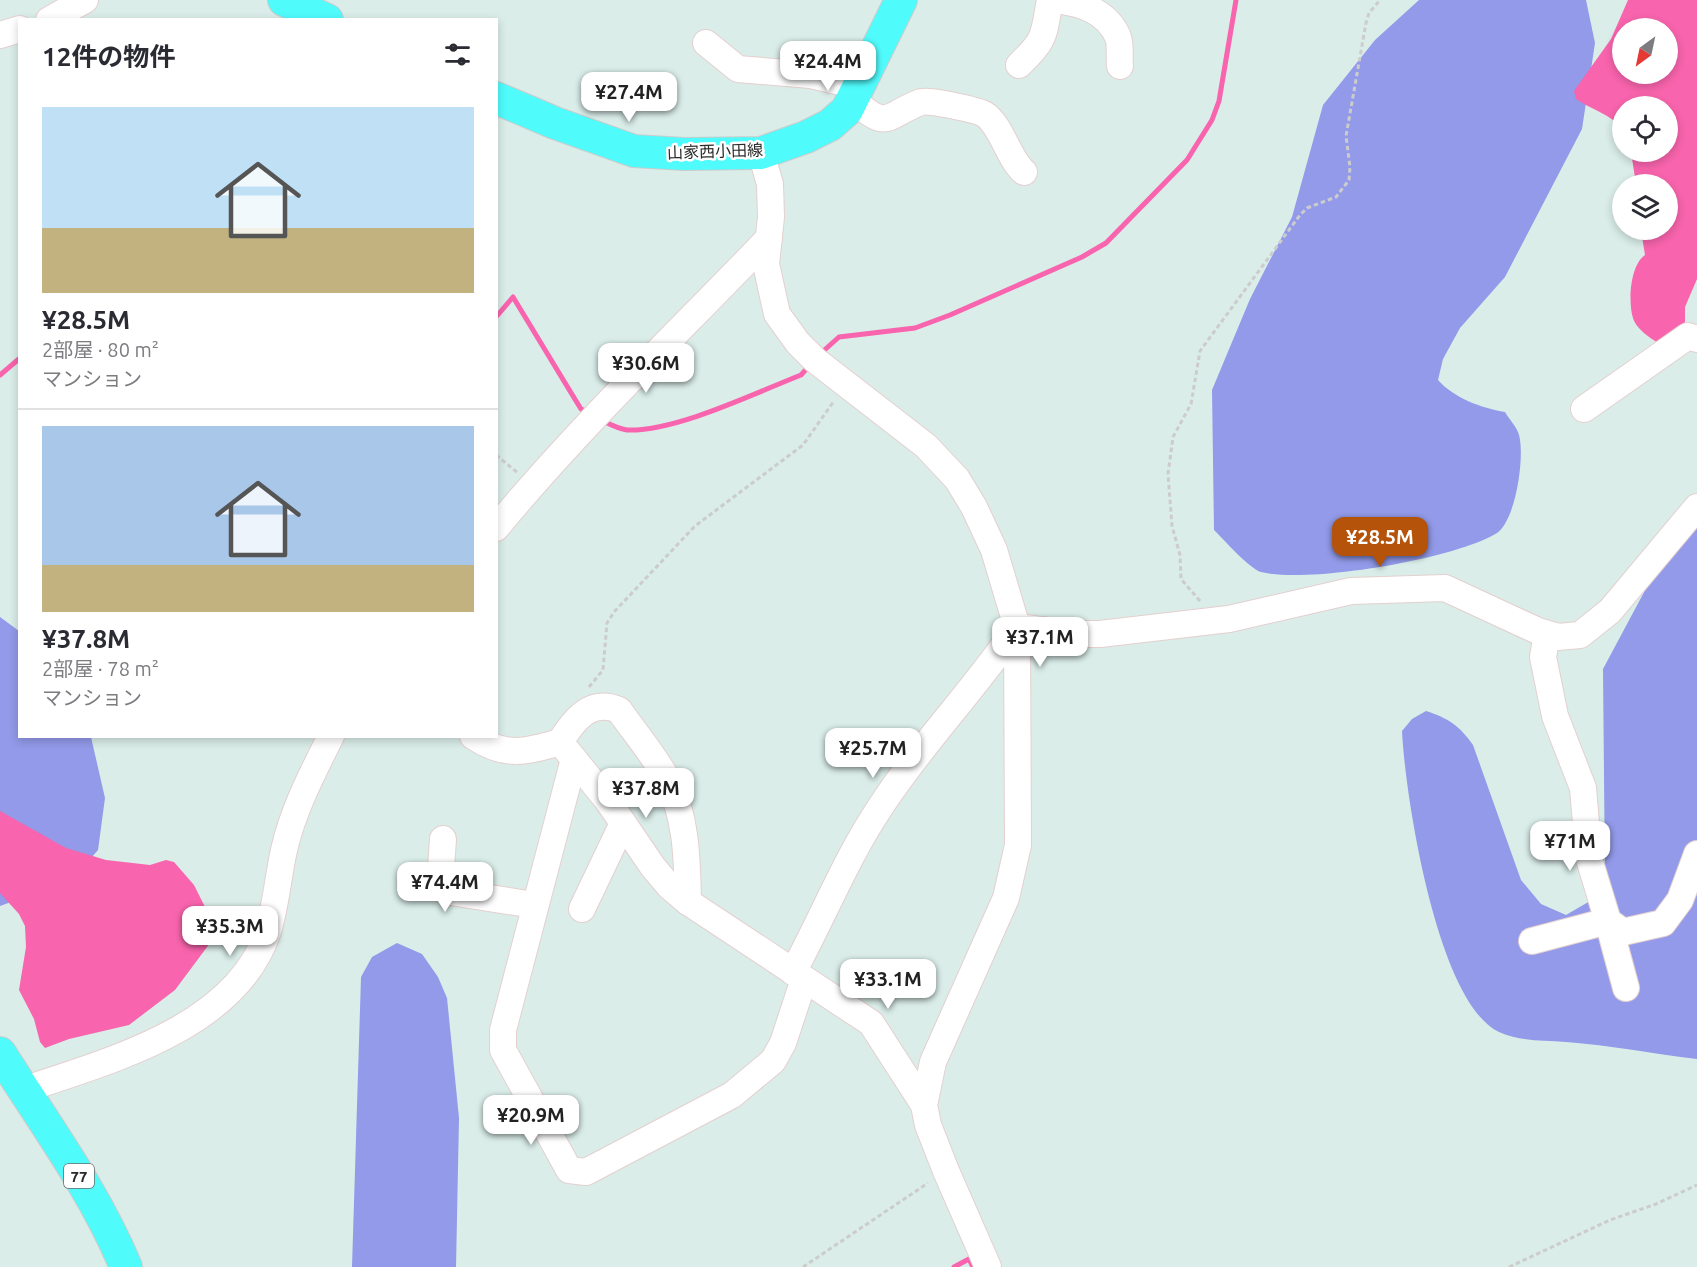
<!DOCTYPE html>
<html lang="ja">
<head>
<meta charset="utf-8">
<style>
  body { margin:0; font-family:Ubuntu,"Noto Sans JP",sans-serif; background:#f2f2f3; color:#2b2b33; height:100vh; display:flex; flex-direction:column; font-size:22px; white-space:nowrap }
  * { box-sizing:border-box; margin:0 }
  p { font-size:20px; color:#7c7c81 }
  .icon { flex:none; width:33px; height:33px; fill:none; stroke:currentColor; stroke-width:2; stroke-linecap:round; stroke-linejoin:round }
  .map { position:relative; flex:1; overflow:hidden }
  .details { position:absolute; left:18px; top:18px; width:480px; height:720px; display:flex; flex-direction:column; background:#fff; border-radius:0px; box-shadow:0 3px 9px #0003 }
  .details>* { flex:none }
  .needle { width:39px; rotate:213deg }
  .buttons { position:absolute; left:1612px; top:18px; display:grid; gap:12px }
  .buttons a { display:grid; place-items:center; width:66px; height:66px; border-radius:50%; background:#fff; box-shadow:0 3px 9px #0003; font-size:30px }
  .price { position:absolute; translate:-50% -51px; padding:0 14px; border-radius:12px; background:#fff; color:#222; font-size:20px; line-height:39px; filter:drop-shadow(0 2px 3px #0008) }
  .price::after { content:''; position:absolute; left:50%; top:36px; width:18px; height:14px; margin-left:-9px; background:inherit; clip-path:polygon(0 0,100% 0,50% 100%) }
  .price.on { background:#b45309; color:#fff }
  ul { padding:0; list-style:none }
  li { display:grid; align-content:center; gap:12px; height:318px; padding:0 24px }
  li+li { border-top:2px solid #e1e1e2 }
  li span { display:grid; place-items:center; height:186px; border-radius:0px; color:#555 }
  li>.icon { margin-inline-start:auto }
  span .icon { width:108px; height:108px; fill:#fffc; stroke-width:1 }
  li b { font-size:26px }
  h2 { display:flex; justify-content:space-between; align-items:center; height:72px; padding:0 24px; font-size:26px }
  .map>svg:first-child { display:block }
  .green { fill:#929ae9 }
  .water { fill:#f864ad; fill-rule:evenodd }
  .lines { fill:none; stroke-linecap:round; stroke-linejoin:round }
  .stream { stroke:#f864ad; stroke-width:5 }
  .minor-casing { stroke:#e4d0cf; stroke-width:28 }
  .major-casing { stroke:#ccc; stroke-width:34 }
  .path { stroke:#ccc; stroke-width:3; stroke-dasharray:4.5 3; stroke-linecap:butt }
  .minor { stroke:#fff; stroke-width:26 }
  .major { stroke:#50fbfc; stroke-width:32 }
  .labels { text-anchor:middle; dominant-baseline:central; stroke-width:5; stroke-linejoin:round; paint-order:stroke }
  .shield { fill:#fff; stroke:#6a6a6a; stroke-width:1.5 }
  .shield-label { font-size:15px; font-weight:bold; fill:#2a2a2a }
  .street-label { font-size:16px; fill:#2a2a2a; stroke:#fff }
</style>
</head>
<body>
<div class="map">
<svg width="1697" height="1267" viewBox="0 0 1697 1267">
  <rect width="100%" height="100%" fill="#daede9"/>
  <!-- green -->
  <g class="green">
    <path d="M1419,0H1586L1595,43L1582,129L1505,277L1460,328L1443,359L1438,380C1454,398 1481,408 1505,412C1509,419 1517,427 1519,435C1525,456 1516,520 1497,533C1455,559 1308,584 1261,572C1250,569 1224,540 1214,530L1212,390L1250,299L1292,217L1323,105L1375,40Z"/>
    <path d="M1697,522V1059C1654,1054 1610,1045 1566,1042C1542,1040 1522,1042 1499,1032C1437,1003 1405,795 1402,731L1412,719L1426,711C1448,718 1460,726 1473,745L1521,880L1541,904L1566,915L1590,901L1605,880L1603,669L1650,581Z"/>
    <path d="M0,617L19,631L20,736L91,737L105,798L98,850L72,880L0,906Z"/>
    <path d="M397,943L422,954L438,977L447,998L459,1118L456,1267H352L361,977L372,957Z"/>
  </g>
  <!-- water -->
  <g class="water">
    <path d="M1628,0H1697V279L1685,307V322L1680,333L1664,347C1654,340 1637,331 1633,318C1628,302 1630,265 1645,255L1641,230H1668V184H1636L1631,152H1668V106H1623V129C1610,114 1592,110 1576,99L1574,91L1611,39ZM1623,28H1668V74H1623Z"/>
    <path d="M0,811L66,848L106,860L150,865L166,860L174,862L194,885L215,927L213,939L175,990L129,1025L69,1039L45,1048L40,1042L34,1019L19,990L26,947L25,926L19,914L0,893Z"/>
  </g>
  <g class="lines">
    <!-- stream -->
    <g class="stream">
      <path d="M496,317L513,297L573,396L581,409L588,412"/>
      <path d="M820,354L839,337L915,328L950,315L1082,257L1106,243L1187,160L1212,120L1219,101L1236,0"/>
      <path d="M0,375L20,358"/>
      <path d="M601,420C609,424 618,429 627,430C675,432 755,393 801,375L810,365"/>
      <path d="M954,1267L969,1259L973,1267"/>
    </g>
    <defs>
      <g id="minor">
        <path d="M1056,0C1081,3 1107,11 1118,37C1121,45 1119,58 1120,66"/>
        <path d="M49,20L85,0"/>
        <path d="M0,35L20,29"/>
        <path d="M706,43L738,69L811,75L858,86"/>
        <path d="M1019,65C1047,38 1043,36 1050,0"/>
        <path d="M852,99C889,132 884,116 921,102C927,99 977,110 984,114C1001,124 1008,158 1024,172"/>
        <path d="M761,153L770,184L771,217L766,264L777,314L798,343L815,360L926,446L957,479L974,507L994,550L1017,627L1018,845L1006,898L933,1062L924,1105L928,1125L946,1171L988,1267"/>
        <path d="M1584,409L1688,336L1697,339"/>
        <path d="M496,528C581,425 677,334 769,238"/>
        <path d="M1547,634L1543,657L1555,716L1583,788L1589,859L1608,921L1623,932L1663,923L1680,900L1697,854"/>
        <path d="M473,736C505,758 526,752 560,742L608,801L653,867L669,886L688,902L871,1023L924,1105"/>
        <path d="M560,742C574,720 590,698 619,710C635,733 654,755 667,779C687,818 687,859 688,902"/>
        <path d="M574,759L503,1030V1050L569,1170L586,1172L732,1095L773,1061L783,1043L804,979"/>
        <path d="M443,839L440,882L451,892L534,905"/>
        <path d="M582,909L623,823"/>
        <path d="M1532,941L1608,921L1626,988"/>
        <path d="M793,972C823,917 846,858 881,806C922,743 975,689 1017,627L1073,634H1100L1229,619L1351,591L1445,588L1538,631L1558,637L1580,635L1610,611L1697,507"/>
        <path d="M23,1090C108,1061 237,1028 268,931C276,905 278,877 284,850C293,810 312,774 331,736"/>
      </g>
      <g id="major">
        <path d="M284,0L327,20"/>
        <path d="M496,98L555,123L634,151L684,154L761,153L806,137L830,125L847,110L901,0"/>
        <path d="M0,1053C44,1123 94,1190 126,1267"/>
      </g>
    </defs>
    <!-- minor casing -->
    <use href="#minor" class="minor-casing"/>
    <!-- major casing -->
    <use href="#major" class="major-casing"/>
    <!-- path -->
    <g class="path">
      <path d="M496,455L518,473"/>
      <path d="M1200,601L1181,579L1180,555L1172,526L1168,474L1173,437L1191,404L1200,351L1300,215L1307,208L1336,197L1349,180L1350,167L1346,136L1366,23L1369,13L1380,0"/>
      <path d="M589,687L603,670L607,623L614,612L695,526L803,445L834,401"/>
      <path d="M803,1267L928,1183"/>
      <path d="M1509,1267L1610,1220L1656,1204L1697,1185"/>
    </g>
    <!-- minor -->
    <use href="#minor" class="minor"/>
    <!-- major -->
    <use href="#major" class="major"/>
  </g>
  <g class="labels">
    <!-- shield labels -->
    <rect class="shield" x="64" y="1164" width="30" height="24" rx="4.5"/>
    <g class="shield-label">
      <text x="79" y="1176">77</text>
    </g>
    <!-- street labels -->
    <g class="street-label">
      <text transform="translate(715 151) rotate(-2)">山家西小田線</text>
    </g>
  </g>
</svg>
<div class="buttons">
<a><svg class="needle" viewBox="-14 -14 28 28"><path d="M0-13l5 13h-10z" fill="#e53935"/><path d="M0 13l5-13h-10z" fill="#7c7c81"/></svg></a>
<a><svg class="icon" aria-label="locate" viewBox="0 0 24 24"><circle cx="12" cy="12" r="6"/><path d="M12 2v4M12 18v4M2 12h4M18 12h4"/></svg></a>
<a><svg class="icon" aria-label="layers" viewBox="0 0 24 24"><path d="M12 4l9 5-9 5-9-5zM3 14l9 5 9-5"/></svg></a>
</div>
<b class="price" style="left:828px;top:92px">¥24.4M</b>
<b class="price" style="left:629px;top:123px">¥27.4M</b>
<b class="price" style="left:646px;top:394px">¥30.6M</b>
<b class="price on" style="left:1380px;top:568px">¥28.5M</b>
<b class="price" style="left:1040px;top:668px">¥37.1M</b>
<b class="price" style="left:873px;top:779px">¥25.7M</b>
<b class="price" style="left:646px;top:819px">¥37.8M</b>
<b class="price" style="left:1570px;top:872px">¥71M</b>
<b class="price" style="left:445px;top:913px">¥74.4M</b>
<b class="price" style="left:230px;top:957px">¥35.3M</b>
<b class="price" style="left:888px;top:1010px">¥33.1M</b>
<b class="price" style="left:531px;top:1146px">¥20.9M</b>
<section class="details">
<h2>12件の物件<svg class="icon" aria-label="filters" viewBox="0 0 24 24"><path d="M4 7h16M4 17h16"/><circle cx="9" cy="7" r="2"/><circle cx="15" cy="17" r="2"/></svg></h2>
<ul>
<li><span style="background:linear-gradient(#bfe0f5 65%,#c2b280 0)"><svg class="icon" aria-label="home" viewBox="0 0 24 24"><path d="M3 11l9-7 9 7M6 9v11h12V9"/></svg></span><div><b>¥28.5M</b><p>2部屋 · 80 m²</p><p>マンション</p></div></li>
<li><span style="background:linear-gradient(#a9c7e8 75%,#c2b280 0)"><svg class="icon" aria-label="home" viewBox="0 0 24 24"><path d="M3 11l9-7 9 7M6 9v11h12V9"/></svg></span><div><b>¥37.8M</b><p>2部屋 · 78 m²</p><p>マンション</p></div></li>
</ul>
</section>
</div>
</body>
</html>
